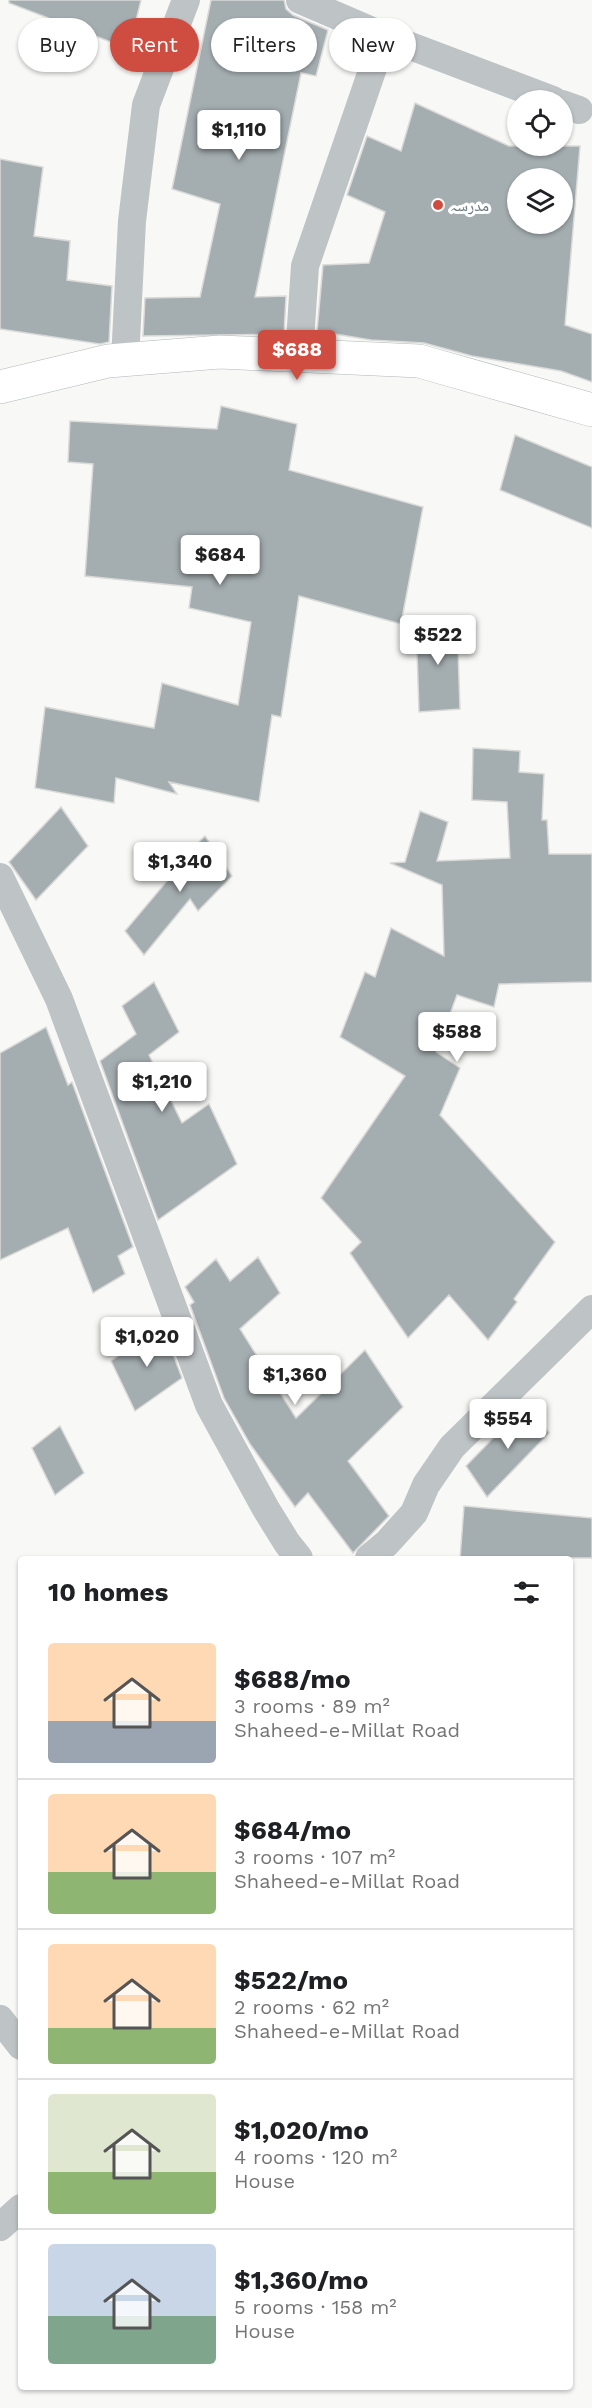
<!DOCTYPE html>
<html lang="en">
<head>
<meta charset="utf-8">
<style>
  body { margin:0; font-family:"Work Sans","Noto Naskh Arabic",sans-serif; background:#f6f6f6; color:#202124; height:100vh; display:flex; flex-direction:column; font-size:22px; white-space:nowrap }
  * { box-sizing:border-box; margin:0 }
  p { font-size:20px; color:#757577 }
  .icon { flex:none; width:33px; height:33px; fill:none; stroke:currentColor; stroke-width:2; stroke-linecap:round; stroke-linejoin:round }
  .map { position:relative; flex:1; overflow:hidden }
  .drawer { position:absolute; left:18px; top:1556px; width:555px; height:834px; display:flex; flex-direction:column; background:#fff; border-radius:6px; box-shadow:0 2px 4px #0004 }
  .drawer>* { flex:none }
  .hud { position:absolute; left:18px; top:18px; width:556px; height:54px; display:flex; gap:12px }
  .tools { position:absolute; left:507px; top:90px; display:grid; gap:12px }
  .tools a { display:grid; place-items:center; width:66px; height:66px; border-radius:50%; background:#fff; box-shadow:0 2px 4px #0004; font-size:30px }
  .price { position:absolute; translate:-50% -51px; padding:0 14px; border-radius:6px; background:#fff; color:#222; font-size:20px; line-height:39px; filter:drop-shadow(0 2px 3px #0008) }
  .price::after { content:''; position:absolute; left:50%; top:36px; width:18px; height:14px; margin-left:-9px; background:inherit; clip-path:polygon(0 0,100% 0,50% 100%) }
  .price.selected { background:#ce4d40; color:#fff }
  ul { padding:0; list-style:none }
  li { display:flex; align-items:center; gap:18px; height:150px; padding:0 30px }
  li+li { border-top:2px solid #e0e0e0 }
  li span { display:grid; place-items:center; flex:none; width:168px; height:120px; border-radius:6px; color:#555 }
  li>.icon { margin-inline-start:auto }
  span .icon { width:72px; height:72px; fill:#fffc; stroke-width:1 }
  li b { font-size:26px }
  h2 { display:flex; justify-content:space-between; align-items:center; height:72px; padding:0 30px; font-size:26px }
  .pill { padding:0 21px; border-radius:27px; background:#fff; box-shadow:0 2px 4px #0004; font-size:21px; line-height:54px }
  .pill.selected { background:#ce4d40; color:#fff }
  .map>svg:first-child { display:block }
  .building { fill:#a4adb0; stroke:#dadad8; stroke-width:1.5; fill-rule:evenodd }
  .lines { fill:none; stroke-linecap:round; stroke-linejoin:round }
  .secondary-casing { stroke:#b0b7ba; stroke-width:34 }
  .street { stroke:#bec3c5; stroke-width:28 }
  .secondary { stroke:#fff; stroke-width:33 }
  .poi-dot { fill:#ce4d40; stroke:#fff; stroke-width:2 }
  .labels { text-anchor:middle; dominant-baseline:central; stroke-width:6; stroke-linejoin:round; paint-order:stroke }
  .poi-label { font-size:16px; fill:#66777d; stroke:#fff; text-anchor:start }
</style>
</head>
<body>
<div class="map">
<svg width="592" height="2408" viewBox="0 0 592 2408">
  <rect width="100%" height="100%" fill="#f8f8f6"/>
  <!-- building -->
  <g class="building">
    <path d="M9,0H141L129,49L9,3Z"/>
    <path d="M211,0H284L286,9L293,15L328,30L316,76L301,73L255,297L286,296L284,334L143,336L145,298L200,297L220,204L172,189Z"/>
    <path d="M415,103L509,146H580L565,325L592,334V382L561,371L472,356L424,343L371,340L317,331L323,265L369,263L385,212L347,195L367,136L401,151ZM518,178H562V224H518Z"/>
    <path d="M0,159L43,167L34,236L70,241L67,280L112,286L109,342L100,344L0,329Z"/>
    <path d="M221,406L297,424L289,470L423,507L401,624L299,596L281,717L272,715L259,802L169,782L177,794L116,778L114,803L35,788L45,707L154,728L162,683L238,705L251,622L189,608L192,587L85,576L93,464L68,462L70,421L217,429Z"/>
    <path d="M515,435L592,467V528L500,490Z"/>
    <path d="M457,620L460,709L419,712L416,623Z"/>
    <path d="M473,748L520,751L519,772L544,774L542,820H547L549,854H592V982L499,984L494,1007L457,995L436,1052L460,1068L440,1115L555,1242L514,1299L517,1302L488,1340L449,1295L408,1338L350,1253L361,1242L321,1198L405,1076L340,1037L365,972L375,977L391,928L444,956L442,885L390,863L405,862L420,811L448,822L437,861L510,858L507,802L472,800Z"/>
    <path d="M61,807L88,846L36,900L9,862Z"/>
    <path d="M205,836L232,876L198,911L190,899L144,955L125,931L173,874L171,870Z"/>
    <path d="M154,982L179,1032L149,1055L182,1123L209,1104L237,1164L158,1220L100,1061L136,1034L122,1006Z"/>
    <path d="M46,1027L68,1085L72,1082L133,1247L118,1256L125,1274L93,1293L68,1228L0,1260V1053Z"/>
    <path d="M258,1257L280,1293L240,1329L296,1418L365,1350L403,1407L348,1461L389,1516L353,1553L308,1493L295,1507L250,1444L224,1398L190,1305L194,1302L185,1287L216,1259L230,1281Z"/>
    <path d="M162,1325L182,1378L135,1411L111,1361Z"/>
    <path d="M528,1402L549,1433L487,1497L466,1466Z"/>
    <path d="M60,1426L84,1473L55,1495L32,1448Z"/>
    <path d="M464,1506L592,1518V1558H460Z"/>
  </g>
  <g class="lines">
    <defs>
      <path id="secondary" d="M0,387L108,361L220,352L419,361L592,410"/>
    </defs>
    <!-- secondary casing -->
    <use href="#secondary" class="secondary-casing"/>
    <!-- street -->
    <g class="street">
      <path d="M300,0L384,36L553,100"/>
      <path d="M562,104L579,110"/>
      <path d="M299,356L305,266L384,36"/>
      <path d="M125,360L132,221L146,105L186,0"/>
      <path d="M0,877L59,999L209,1405L266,1509L287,1543L299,1558"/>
      <path d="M369,1558L387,1543L414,1513L426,1485L452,1447L592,1309"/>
      <path d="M0,2019L21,2046"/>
      <path d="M0,2227L21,2208"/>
    </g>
    <!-- secondary -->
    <use href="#secondary" class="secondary"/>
  </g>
  <!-- markers -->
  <circle class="poi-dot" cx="438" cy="205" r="6"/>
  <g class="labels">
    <!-- poi labels -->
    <g class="poi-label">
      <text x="450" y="205">مدرسہ</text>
    </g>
  </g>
</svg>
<div class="tools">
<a><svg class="icon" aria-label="locate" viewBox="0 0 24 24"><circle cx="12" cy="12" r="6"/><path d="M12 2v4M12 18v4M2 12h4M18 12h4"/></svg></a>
<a><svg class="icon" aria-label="layers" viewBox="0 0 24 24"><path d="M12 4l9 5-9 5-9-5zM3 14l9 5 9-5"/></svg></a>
</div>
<b class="price" style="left:239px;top:161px">$1,110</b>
<b class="price selected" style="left:297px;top:381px">$688</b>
<b class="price" style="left:220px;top:586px">$684</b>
<b class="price" style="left:438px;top:666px">$522</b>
<b class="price" style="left:180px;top:893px">$1,340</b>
<b class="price" style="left:457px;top:1063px">$588</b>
<b class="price" style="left:162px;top:1113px">$1,210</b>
<b class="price" style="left:147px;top:1368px">$1,020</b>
<b class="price" style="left:295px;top:1406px">$1,360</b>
<b class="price" style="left:508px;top:1450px">$554</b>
<div class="hud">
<a class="pill">Buy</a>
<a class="pill selected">Rent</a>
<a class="pill">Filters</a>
<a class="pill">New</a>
</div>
<section class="drawer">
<h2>10 homes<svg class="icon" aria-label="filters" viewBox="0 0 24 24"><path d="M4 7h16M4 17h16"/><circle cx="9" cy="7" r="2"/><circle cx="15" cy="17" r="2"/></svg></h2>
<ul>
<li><span style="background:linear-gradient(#ffd9b3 65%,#9aa5b1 0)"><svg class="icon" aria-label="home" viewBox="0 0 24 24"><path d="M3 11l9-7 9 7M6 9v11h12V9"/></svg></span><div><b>$688/mo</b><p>3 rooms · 89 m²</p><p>Shaheed-e-Millat Road</p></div></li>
<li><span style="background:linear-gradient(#ffd9b3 65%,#8fb573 0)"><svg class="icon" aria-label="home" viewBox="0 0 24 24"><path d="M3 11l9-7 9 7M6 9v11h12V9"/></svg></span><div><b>$684/mo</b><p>3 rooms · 107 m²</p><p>Shaheed-e-Millat Road</p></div></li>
<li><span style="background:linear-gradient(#ffd9b3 70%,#8fb573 0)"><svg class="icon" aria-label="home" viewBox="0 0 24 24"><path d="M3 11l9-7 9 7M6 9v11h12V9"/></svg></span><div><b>$522/mo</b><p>2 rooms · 62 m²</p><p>Shaheed-e-Millat Road</p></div></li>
<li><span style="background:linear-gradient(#dfe7d0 65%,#8fb573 0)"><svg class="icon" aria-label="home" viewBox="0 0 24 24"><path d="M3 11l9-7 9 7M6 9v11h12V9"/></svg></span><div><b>$1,020/mo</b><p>4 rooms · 120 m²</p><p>House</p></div></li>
<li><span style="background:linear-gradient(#c9d6e8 60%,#7fa58c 0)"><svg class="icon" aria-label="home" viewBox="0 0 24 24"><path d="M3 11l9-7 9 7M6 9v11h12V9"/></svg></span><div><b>$1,360/mo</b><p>5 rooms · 158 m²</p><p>House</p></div></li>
</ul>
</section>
</div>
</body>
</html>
